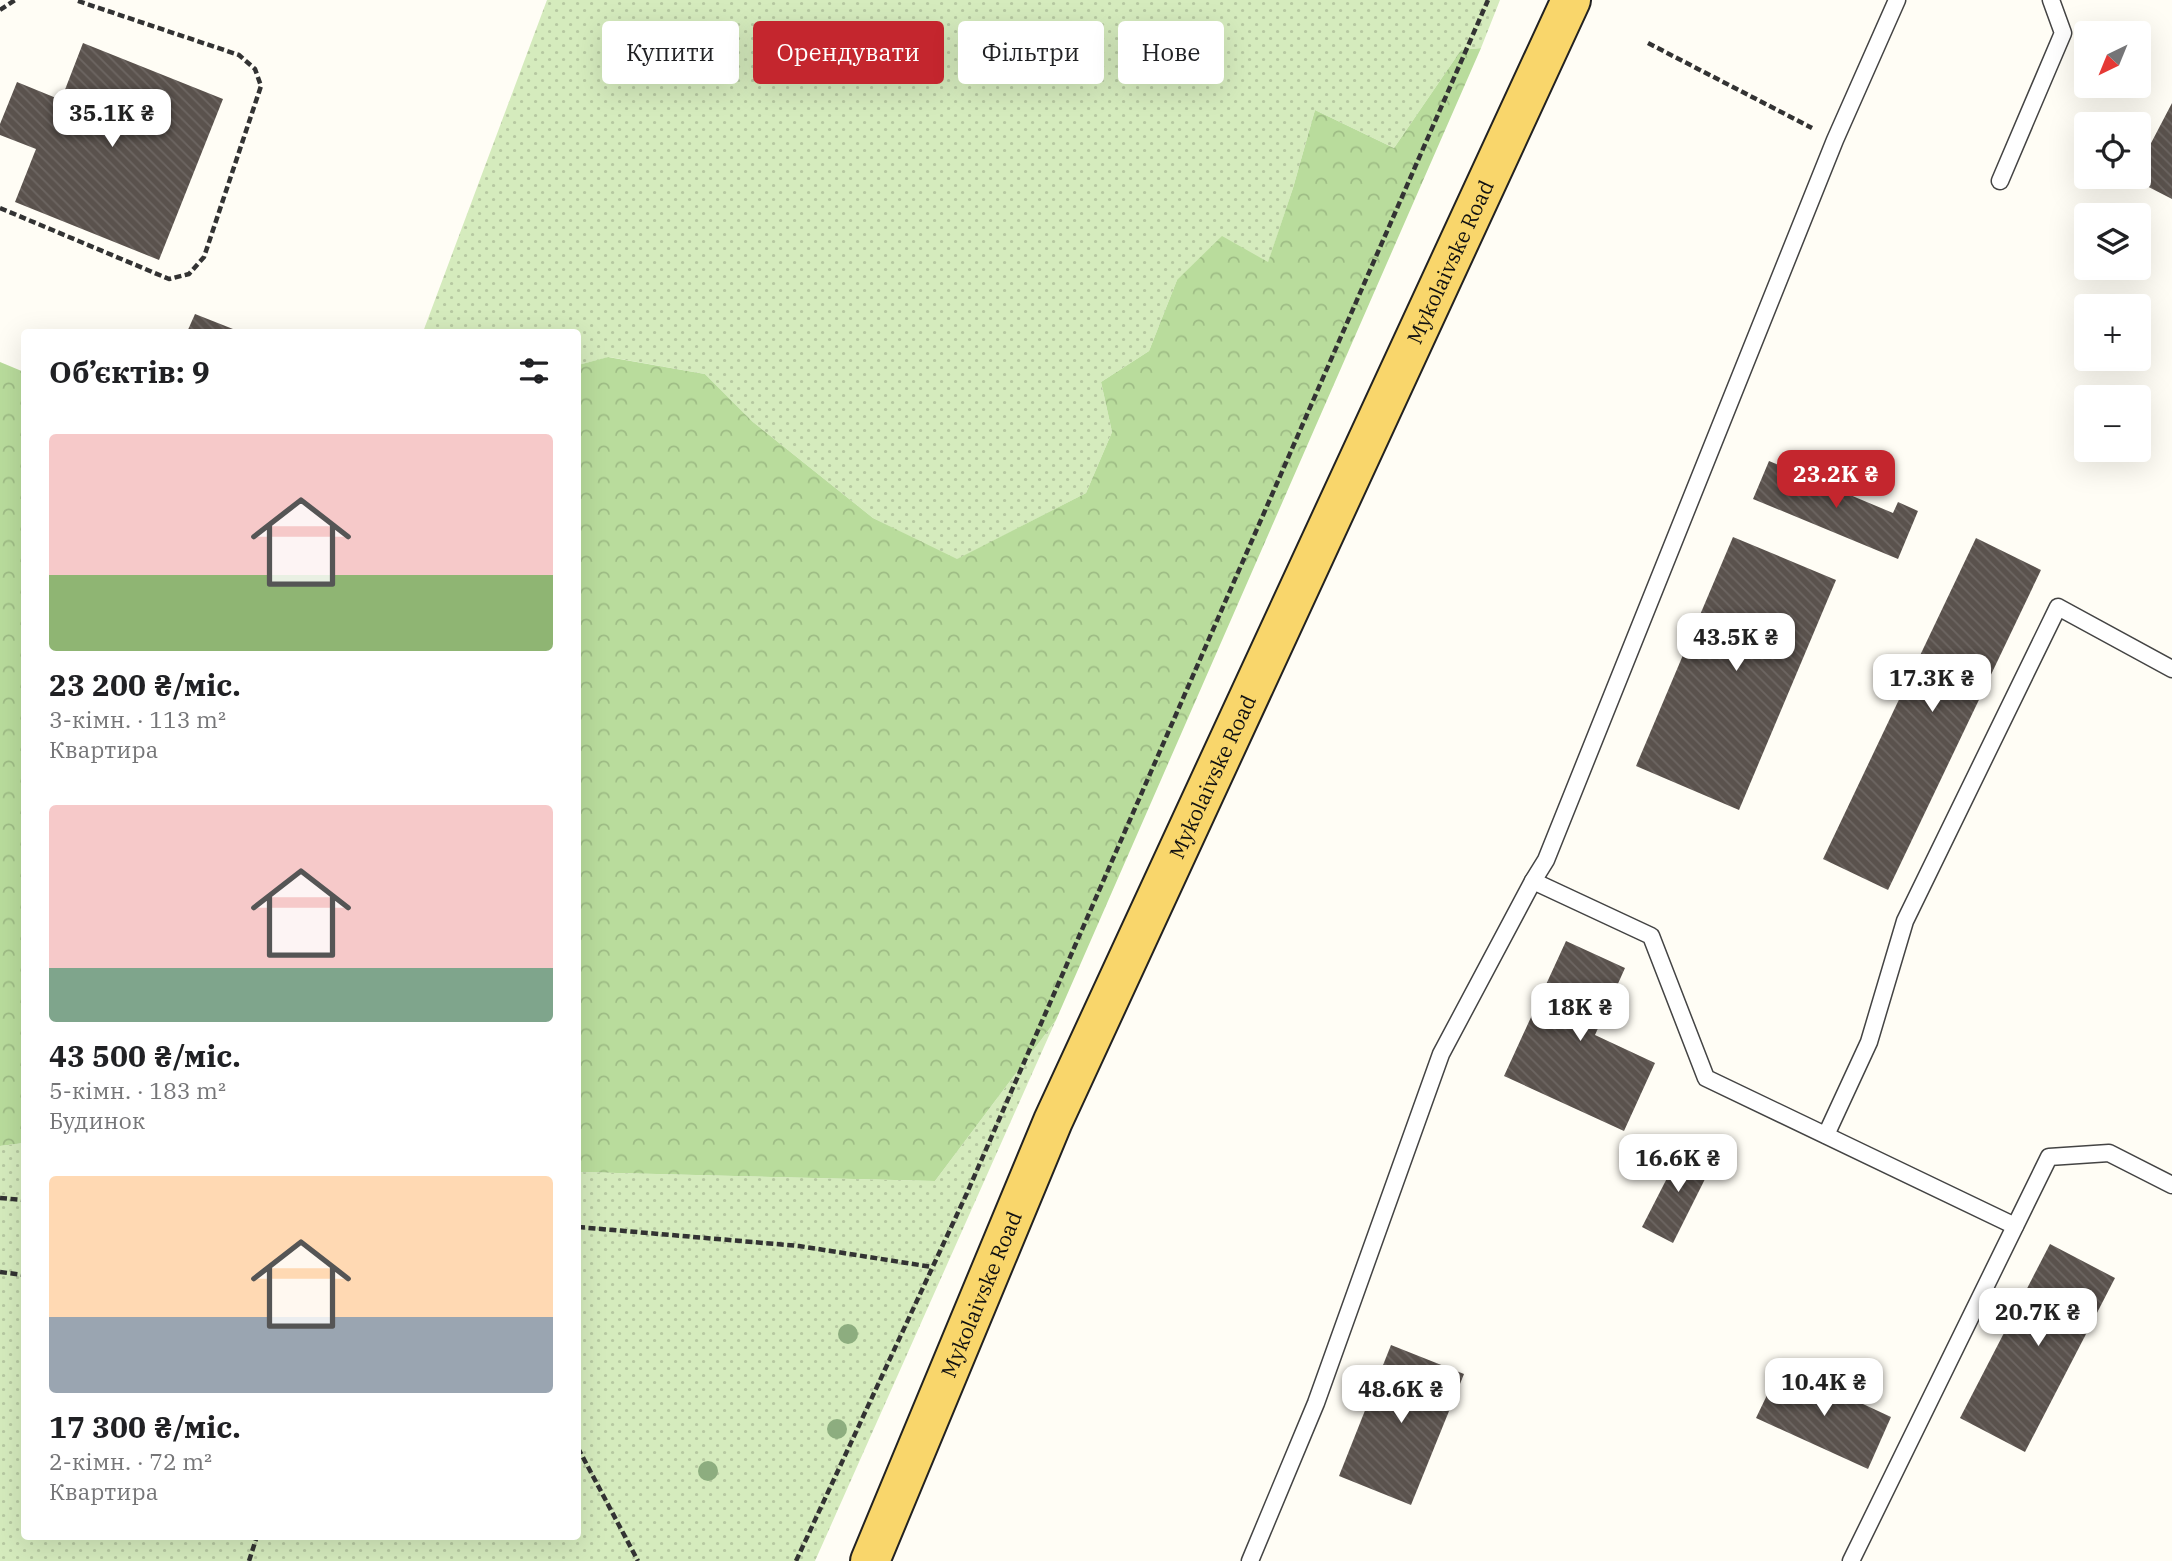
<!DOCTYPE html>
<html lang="uk">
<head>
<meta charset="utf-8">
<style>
  body { margin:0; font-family:"IBM Plex Serif",serif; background:#f2f2f2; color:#202124; height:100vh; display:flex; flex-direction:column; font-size:26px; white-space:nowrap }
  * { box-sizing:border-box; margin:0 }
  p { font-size:23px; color:#757577 }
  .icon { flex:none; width:38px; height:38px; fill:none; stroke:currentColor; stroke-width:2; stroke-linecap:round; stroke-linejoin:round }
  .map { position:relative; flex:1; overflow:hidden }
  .drawer { position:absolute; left:21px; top:329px; width:560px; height:1211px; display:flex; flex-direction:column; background:#fff; border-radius:7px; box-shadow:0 7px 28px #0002 }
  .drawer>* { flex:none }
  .banner { position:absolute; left:602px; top:21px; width:665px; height:63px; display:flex; gap:14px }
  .needle { width:46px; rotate:223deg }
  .controls { position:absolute; left:2074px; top:21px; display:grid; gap:14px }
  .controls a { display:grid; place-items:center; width:77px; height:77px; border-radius:7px; background:#fff; box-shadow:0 7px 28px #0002; font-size:35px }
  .price { position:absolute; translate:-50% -60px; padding:0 16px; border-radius:14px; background:#fff; color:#222; font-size:23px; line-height:46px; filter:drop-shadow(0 2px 4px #0008) }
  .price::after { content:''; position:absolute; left:50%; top:42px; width:21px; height:16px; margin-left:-10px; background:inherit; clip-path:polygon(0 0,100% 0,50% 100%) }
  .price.selected { background:#c4262e; color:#fff }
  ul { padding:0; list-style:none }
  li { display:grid; align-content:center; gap:14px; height:371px; padding:0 28px }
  li span { display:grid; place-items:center; height:217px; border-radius:7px; color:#555 }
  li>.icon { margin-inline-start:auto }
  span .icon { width:126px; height:126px; fill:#fffc; stroke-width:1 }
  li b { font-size:30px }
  h2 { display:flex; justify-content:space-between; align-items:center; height:84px; padding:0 28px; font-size:30px }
  .tag { padding:0 24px; border-radius:7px; background:#fff; box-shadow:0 7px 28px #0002; font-size:24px; line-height:63px }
  .tag.selected { background:#c4262e; color:#fff }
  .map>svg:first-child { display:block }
  .grass { fill:url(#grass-dots) }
  .forest { fill:url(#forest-crowns) }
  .building { fill:url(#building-back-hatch) }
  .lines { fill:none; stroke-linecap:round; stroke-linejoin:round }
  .service-casing { stroke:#444; stroke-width:19 }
  .primary-casing { stroke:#222; stroke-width:42 }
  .path { stroke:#333; stroke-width:4.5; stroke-dasharray:7 3.5; stroke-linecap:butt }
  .service { stroke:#fff; stroke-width:16 }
  .primary { stroke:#f9d66b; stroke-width:38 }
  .tree { fill:#8dad7f }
  .labels { text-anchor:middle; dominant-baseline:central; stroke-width:7; stroke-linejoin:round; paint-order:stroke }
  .street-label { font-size:21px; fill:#111; stroke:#fff }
</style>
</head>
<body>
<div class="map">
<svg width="2172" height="1561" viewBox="0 0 2172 1561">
  <defs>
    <pattern id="grass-dots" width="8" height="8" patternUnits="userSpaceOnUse" patternTransform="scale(1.75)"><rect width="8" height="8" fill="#d5ebbd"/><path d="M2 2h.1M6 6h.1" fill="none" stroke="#b6c8a1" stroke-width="1.8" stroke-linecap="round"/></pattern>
    <pattern id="forest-crowns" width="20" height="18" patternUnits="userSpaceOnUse" patternTransform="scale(1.75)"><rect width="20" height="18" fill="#b9dc9c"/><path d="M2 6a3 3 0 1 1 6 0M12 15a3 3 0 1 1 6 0" fill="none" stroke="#9ebc85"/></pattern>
    <pattern id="building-back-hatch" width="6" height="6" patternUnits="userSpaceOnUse" patternTransform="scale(1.75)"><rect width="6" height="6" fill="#5a524d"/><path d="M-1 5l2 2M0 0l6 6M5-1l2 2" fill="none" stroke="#6d6662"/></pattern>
  </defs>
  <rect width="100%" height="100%" fill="#fffdf5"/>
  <!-- grass -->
  <g class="grass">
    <path d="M547,0H1500L1481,48L1461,50L1394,148L1315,110L1293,188L1268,263L1177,280L1149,351L1101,382L1112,432L1086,493L956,560L873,518L753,422L705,374L609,357L578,365V332H423Z"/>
    <path d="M1056,1020L815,1561H0V1146L24,1143V1536H578V1172L935,1181Z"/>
  </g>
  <!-- forest -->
  <g class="forest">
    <path d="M1481,48L1056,1020L935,1181L578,1172V365L608,357L705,374L753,422L873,518L957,559L1086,493L1112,432L1101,382L1149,351L1177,280L1222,236L1268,262L1293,188L1315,110L1394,148L1461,50Z"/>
    <path d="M0,362L24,372V1143L0,1146Z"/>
  </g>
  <!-- building -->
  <g class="building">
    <path d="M83,43L223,99L159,260L15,202L36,149L0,135V124L17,82L61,100Z"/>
    <path d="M2172,103V199L2133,179L2138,177V168Z"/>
    <path d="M195,314L233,329L231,332H187Z"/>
    <path d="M1769,461L1893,513L1898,502L1918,511L1898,559L1753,499Z"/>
    <path d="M1733,537L1836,580L1739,810L1636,766Z"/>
    <path d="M1976,538L2041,570L1888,890L1823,859Z"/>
    <path d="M1566,941L1625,968L1595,1035L1655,1063L1624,1131L1504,1076Z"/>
    <path d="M1684,1145L1714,1161L1673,1243L1642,1227Z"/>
    <path d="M2050,1244L2115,1278L2025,1452L1960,1418Z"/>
    <path d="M1391,1345L1464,1374L1411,1505L1339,1476Z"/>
    <path d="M1781,1366L1891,1417L1868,1469L1756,1418Z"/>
  </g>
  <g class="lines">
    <defs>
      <g id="service">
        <path d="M2000,181L2063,33L2051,0"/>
        <path d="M1533,881L1651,936L1706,1078L2015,1226"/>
        <path d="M1826,1135L1869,1042L1905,921L2058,607L2172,669"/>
        <path d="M1250,1561L1316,1403L1441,1054L1533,881L1546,860L1835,140L1897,0"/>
        <path d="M1851,1561L2049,1157L2109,1153L2172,1185"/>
      </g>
      <g id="primary">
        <path id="s1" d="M870,1561L1053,1121L1571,0"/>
      </g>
    </defs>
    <!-- service casing -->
    <use href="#service" class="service-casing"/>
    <!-- primary casing -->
    <use href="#primary" class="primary-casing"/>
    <!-- path -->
    <g class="path">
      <path d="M0,10L15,0"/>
      <path d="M1648,43L1812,128"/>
      <path d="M0,208L169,279L189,274L204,257L261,86L255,69L239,55L75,0"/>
      <path d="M0,1198L24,1200"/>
      <path d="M578,1227L799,1246L932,1267"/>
      <path d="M0,1272L24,1275"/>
      <path d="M578,1448L638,1561"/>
      <path d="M249,1561L257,1536"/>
      <path d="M796,1561L967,1193L1488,0"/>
    </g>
    <!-- service -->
    <use href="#service" class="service"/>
    <!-- primary -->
    <use href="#primary" class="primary"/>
  </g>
  <!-- trees -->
  <g class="tree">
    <circle cx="848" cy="1334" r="10"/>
    <circle cx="837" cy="1429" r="10"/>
    <circle cx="708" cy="1471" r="10"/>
  </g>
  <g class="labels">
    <!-- street labels -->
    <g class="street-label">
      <text stroke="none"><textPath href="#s1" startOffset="1423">Mykolaivske Road</textPath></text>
      <text stroke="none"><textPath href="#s1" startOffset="856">Mykolaivske Road</textPath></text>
      <text stroke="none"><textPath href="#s1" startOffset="289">Mykolaivske Road</textPath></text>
    </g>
  </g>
</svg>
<div class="controls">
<a><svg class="needle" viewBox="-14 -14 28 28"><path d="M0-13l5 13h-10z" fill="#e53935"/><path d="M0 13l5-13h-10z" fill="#757577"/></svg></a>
<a><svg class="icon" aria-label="locate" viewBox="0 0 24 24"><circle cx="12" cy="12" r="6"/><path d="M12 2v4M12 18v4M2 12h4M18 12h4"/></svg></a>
<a><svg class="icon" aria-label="layers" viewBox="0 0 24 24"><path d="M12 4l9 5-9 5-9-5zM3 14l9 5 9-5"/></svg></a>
<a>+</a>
<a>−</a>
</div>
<b class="price" style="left:112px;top:149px">35.1K ₴</b>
<b class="price selected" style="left:1836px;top:510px">23.2K ₴</b>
<b class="price" style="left:1736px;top:673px">43.5K ₴</b>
<b class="price" style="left:1932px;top:714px">17.3K ₴</b>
<b class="price" style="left:1580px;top:1043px">18K ₴</b>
<b class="price" style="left:1678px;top:1194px">16.6K ₴</b>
<b class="price" style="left:2038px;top:1348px">20.7K ₴</b>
<b class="price" style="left:1824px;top:1418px">10.4K ₴</b>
<b class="price" style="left:1401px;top:1425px">48.6K ₴</b>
<div class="banner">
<a class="tag">Купити</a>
<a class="tag selected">Орендувати</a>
<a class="tag">Фільтри</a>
<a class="tag">Нове</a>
</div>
<section class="drawer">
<h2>Об’єктів: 9<svg class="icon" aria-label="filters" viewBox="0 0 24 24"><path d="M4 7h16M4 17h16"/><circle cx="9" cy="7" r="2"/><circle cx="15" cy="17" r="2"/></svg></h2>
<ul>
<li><span style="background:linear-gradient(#f6c9c9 65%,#8fb573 0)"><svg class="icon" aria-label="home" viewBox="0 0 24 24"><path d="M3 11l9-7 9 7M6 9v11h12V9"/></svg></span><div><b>23 200 ₴/міс.</b><p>3-кімн. · 113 m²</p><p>Квартира</p></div></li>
<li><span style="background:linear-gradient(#f6c9c9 75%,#7fa58c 0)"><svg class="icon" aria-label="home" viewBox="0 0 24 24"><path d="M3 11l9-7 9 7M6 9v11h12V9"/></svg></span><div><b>43 500 ₴/міс.</b><p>5-кімн. · 183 m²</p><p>Будинок</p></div></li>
<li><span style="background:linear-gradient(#ffd9b3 65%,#9aa5b1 0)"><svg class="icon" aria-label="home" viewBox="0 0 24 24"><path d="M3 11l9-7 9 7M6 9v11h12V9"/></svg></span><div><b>17 300 ₴/міс.</b><p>2-кімн. · 72 m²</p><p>Квартира</p></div></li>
</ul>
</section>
</div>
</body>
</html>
